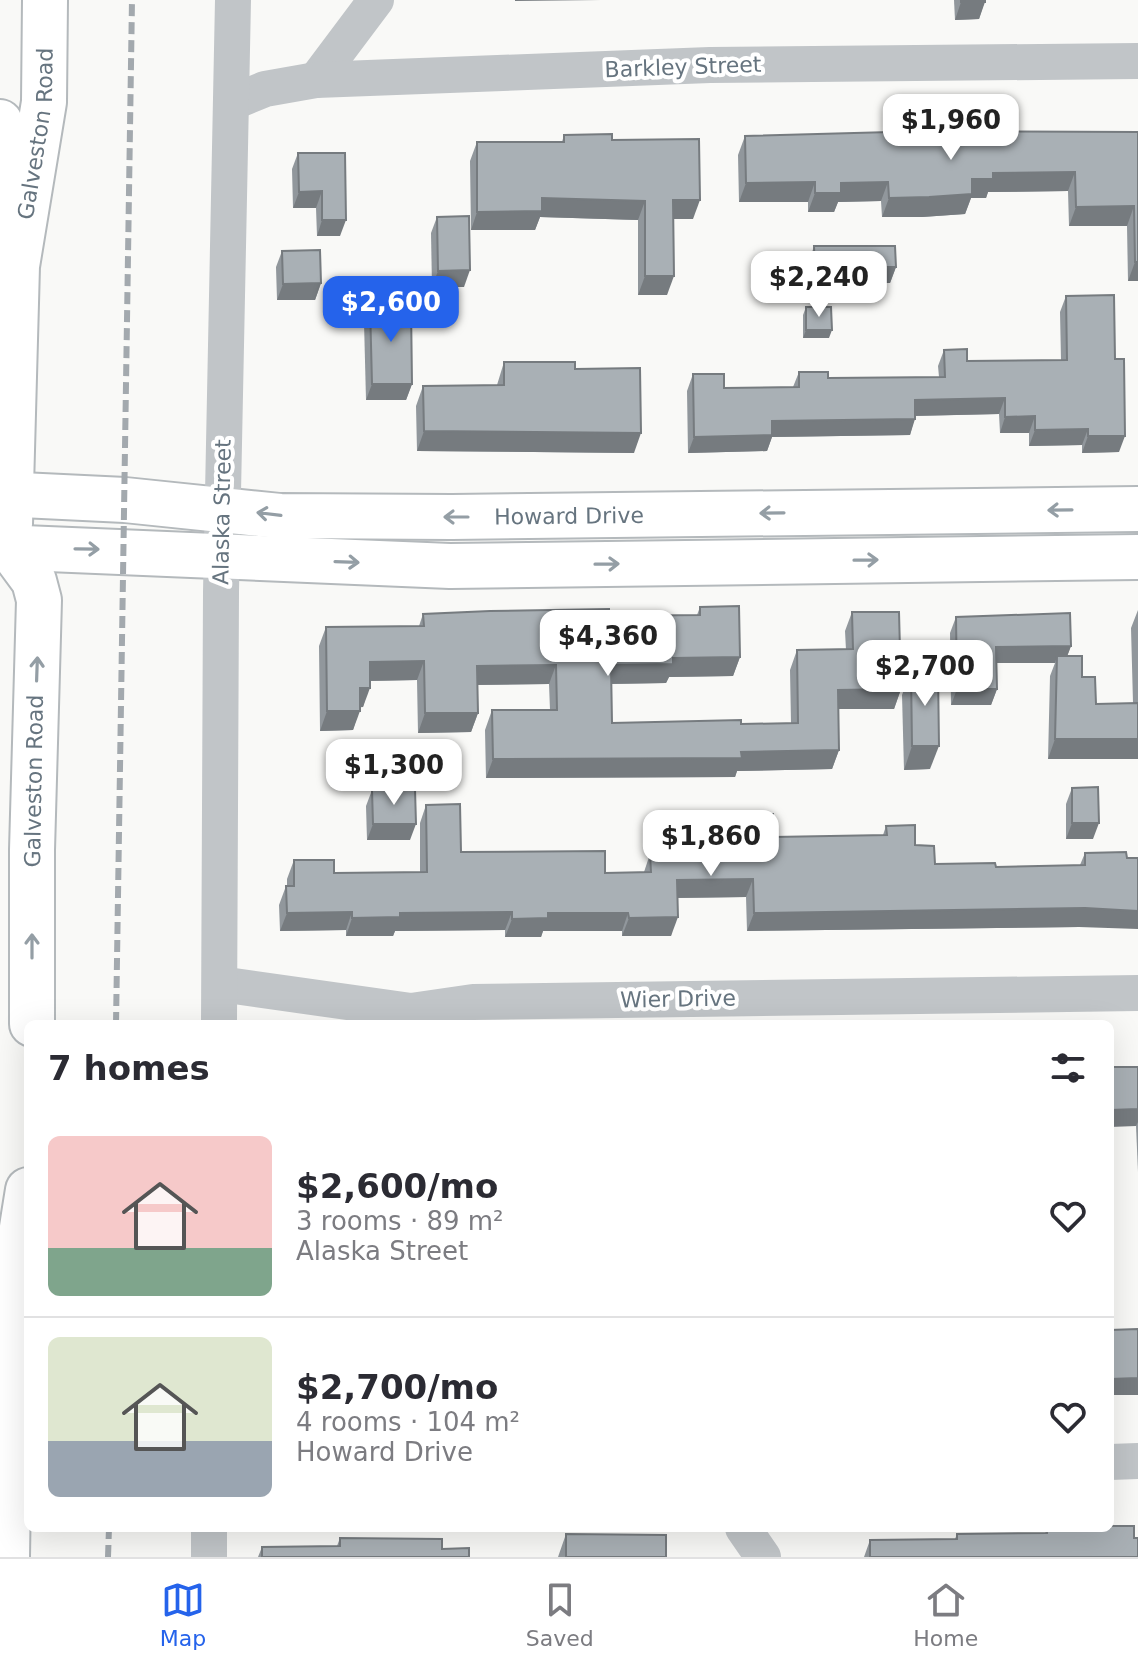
<!DOCTYPE html>
<html lang="en">
<head>
<meta charset="utf-8">
<style>
  body { margin:0; font-family:"DejaVu Sans",sans-serif; background:#f7f7f7; color:#2b2b33; height:100vh; display:flex; flex-direction:column; font-size:30px; white-space:nowrap }
  * { box-sizing:border-box; margin:0 }
  p { font-size:26px; color:#7c7c81 }
  .icon { flex:none; width:44px; height:44px; fill:none; stroke:currentColor; stroke-width:2; stroke-linecap:round; stroke-linejoin:round }
  .map { position:relative; flex:1; overflow:hidden }
  .drawer { position:absolute; left:24px; top:1020px; width:1090px; height:512px; display:flex; flex-direction:column; background:#fff; border-radius:12px; box-shadow:0 8px 32px #0002 }
  .drawer>* { flex:none }
  .price { position:absolute; translate:-50% -68px; padding:0 18px; border-radius:16px; background:#fff; color:#222; font-size:26px; line-height:52px; filter:drop-shadow(0 2px 4px #0008) }
  .price::after { content:''; position:absolute; left:50%; top:48px; width:24px; height:18px; margin-left:-12px; background:inherit; clip-path:polygon(0 0,100% 0,50% 100%) }
  .price.on { background:#2563eb; color:#fff }
  ul { padding:0; list-style:none }
  li { display:flex; align-items:center; gap:24px; height:200px; padding:0 24px }
  li+li { border-top:2px solid #e1e1e2 }
  li span { display:grid; place-items:center; flex:none; width:224px; height:160px; border-radius:12px; color:#555 }
  li>.icon { margin-inline-start:auto }
  span .icon { width:96px; height:96px; fill:#fffc; stroke-width:1 }
  li b { font-size:34px }
  h2 { display:flex; justify-content:space-between; align-items:center; height:96px; padding:0 24px; font-size:34px }
  .tabs { display:flex; justify-content:space-around; align-items:center; height:112px; border-top:2px solid #e1e1e2; background:#fff; font-size:22px; color:#7c7c81 }
  .tabs a { display:grid; justify-items:center; gap:4px }
  .tabs .on { color:#2563eb }
  .map>svg:first-child { display:block }
  .lines { fill:none; stroke-linecap:round; stroke-linejoin:round }
  .major-casing { stroke:#b4b9bc; stroke-width:48 }
  .minor { stroke:#c1c5c8; stroke-width:36 }
  .major { stroke:#fff; stroke-width:44 }
  .rail { stroke:#a3a9ae; stroke-width:6; stroke-dasharray:12 6; stroke-linecap:butt }
  .wall { fill:#91979c }
  .shaded-wall { fill:#767b7f }
  .building { fill:#a9b0b5; stroke:#767b7f; stroke-width:2 }
  .oneway { stroke:#949ea5 }
  .labels { text-anchor:middle; dominant-baseline:central; stroke-width:8; stroke-linejoin:round; paint-order:stroke }
  .street-label { font-size:22px; fill:#66747f; stroke:#fff }
</style>
</head>
<body>
<div class="map">
<svg width="1138" height="1557" viewBox="0 0 1138 1557">
  <rect width="100%" height="100%" fill="#f9f9f7"/>
  <g class="lines">
    <defs>
      <g id="major">
        <path d="M0,122L11,216"/>
        <path id="s1" d="M0,494L125,500L280,516L452,517L1138,509"/>
        <path id="s2" d="M10,524L17,266L44,102L45,0"/>
        <path d="M0,547L450,566L1138,557"/>
        <path d="M9,547L34,581L39,600L32,850V1024"/>
        <path d="M7,1557L11,1296L28,1190"/>
      </g>
    </defs>
    <!-- major casing -->
    <use href="#major" class="major-casing"/>
    <!-- minor -->
    <g class="minor">
      <path d="M316,80L376,0"/>
      <path d="M231,103L265,89L316,80L710,65L1138,61"/>
      <path d="M220,984L411,1011L473,1002L1138,993"/>
      <path d="M219,1024L221,592L233,0"/>
      <path d="M1110,1462L1138,1461"/>
      <path d="M743,1528L763,1557"/>
      <path d="M209,1557V1528"/>
    </g>
    <!-- major -->
    <use href="#major" class="major"/>
    <!-- rail -->
    <g class="rail">
      <path d="M116,1024L132,0"/>
      <path d="M108,1557L109,1528"/>
    </g>
  </g>
  <!-- wall -->
  <g class="wall">
    <path d="M954,0H985L979,19L955,20Z"/>
    <path d="M1138,132V281H1128L1127,226H1069L1068,191L988,192L986,198H971L965,214L922,217H882L881,201L838,202L834,212H808V202H739L738,155L745,136Z"/>
    <path d="M564,135L612,140L693,219H674L667,295H638V220L540,217L535,230H471L470,161L477,142H562Z"/>
    <path d="M298,153H345L340,236H317L316,208H293L292,169Z"/>
    <path d="M437,217L464,287H432L431,233Z"/>
    <path d="M814,246L896,267L890,283H878L877,287L809,288V262Z"/>
    <path d="M282,251L321,283L315,300H277L276,267Z"/>
    <path d="M1066,296L1115,359L1119,452L1082,453V445L1029,446V433H1000L999,414L915,416L910,435L772,437L767,451L688,453L687,391L693,374L724,388L793,387L799,372L828,378L939,377L938,366L944,350L967,361L1061,360L1060,312Z"/>
    <path d="M370,305L412,384L406,400H366L364,322Z"/>
    <path d="M806,307L829,338H803V315Z"/>
    <path d="M504,362L575,369L634,453L417,451L416,406L423,386L497,385Z"/>
    <path d="M700,607L740,657L733,676L669,677L666,683L611,684L612,723H791L790,670L797,650H846L845,631L852,612L901,689L894,709H838L839,750L832,769L737,771L735,777L486,778L485,730L492,710H550L549,684L477,685L478,713L471,732L418,733L417,680L370,681L363,707H360L353,730L320,731L319,646L326,627L419,626L423,614L609,616L697,615Z"/>
    <path d="M1138,610V759H1048L1050,676L1055,663H997V689L991,705H951L950,633L956,617L1071,646L1067,656L1082,677L1096,704L1133,703L1131,628Z"/>
    <path d="M911,671L930,769L904,770L902,695Z"/>
    <path d="M1072,788L1093,839H1066V804Z"/>
    <path d="M372,790L410,840H367L366,806Z"/>
    <path d="M426,805L461,852L605,873L644,872L650,854H710L709,833L716,815L773,837L883,835L886,826L915,845L935,864L996,867L1080,865L1085,853L1126,852L1079,927L747,931L746,897L678,898L671,936H622V931H543L541,937H505V930L395,931L393,936H346V930L280,931L279,905L286,886H287V879L294,860L334,873L420,872V823Z"/>
    <path d="M1138,1067V1172L1136,1126Z"/>
    <path d="M1047,1530L1134,1538L1138,1557H864L870,1540L955,1539L957,1534L1045,1533Z"/>
    <path d="M566,1534L666,1557H558Z"/>
    <path d="M340,1538L442,1549L469,1557H258L262,1547L337,1546Z"/>
  </g>
  <!-- shaded-wall -->
  <g class="shaded-wall">
    <path d="M515,0H601L515,1Z"/>
    <path d="M961,2H985L979,19L955,20Z"/>
    <path d="M1075,172L1068,191L988,192L986,198H971L965,214L922,217H882L889,198L972,179L993,173Z"/>
    <path d="M815,182L808,202H739L746,183Z"/>
    <path d="M888,182L881,201L838,202L834,212H808L815,193L841,183Z"/>
    <path d="M322,191L316,208H293L299,192Z"/>
    <path d="M542,198L645,201L638,220L540,217L535,230H471L477,212Z"/>
    <path d="M673,200H700L693,219H666Z"/>
    <path d="M1134,206L1127,226H1069L1076,207Z"/>
    <path d="M322,220H346L340,236H317Z"/>
    <path d="M1135,262H1138V281H1128Z"/>
    <path d="M882,267H896L890,283H878L877,287L809,288L815,273Z"/>
    <path d="M470,270L464,287H432L438,271Z"/>
    <path d="M645,276H674L667,295H638Z"/>
    <path d="M321,283L315,300H277L283,284Z"/>
    <path d="M806,330H832L829,338H803Z"/>
    <path d="M372,384H412L406,400H366Z"/>
    <path d="M1005,398L999,414L909,416L915,400Z"/>
    <path d="M1035,416L1029,433H1000L1005,417Z"/>
    <path d="M915,419L910,435L772,437L767,451L688,453L694,437L772,421Z"/>
    <path d="M1088,429L1082,445L1029,446L1035,430Z"/>
    <path d="M424,431L641,433L634,453L417,451Z"/>
    <path d="M1088,436H1125L1119,452L1082,453Z"/>
    <path d="M1071,646L1065,662L1057,656L1055,663H991L996,647Z"/>
    <path d="M740,657L733,676L669,677L666,683L604,684L611,665L673,658Z"/>
    <path d="M424,661L417,680L363,681L370,662Z"/>
    <path d="M556,665L549,684L470,685L477,666Z"/>
    <path d="M360,688H370L363,707L353,708Z"/>
    <path d="M901,689L894,709H831L838,690Z"/>
    <path d="M957,689H997L991,705H951Z"/>
    <path d="M327,711H360L353,730L320,731Z"/>
    <path d="M425,713H478L471,732L418,733Z"/>
    <path d="M1055,739H1138V759H1048Z"/>
    <path d="M912,746H939L930,769L904,770Z"/>
    <path d="M839,750L832,769L737,771L735,777L486,778L493,759L741,752Z"/>
    <path d="M1072,823H1099L1093,839H1066Z"/>
    <path d="M373,824H416L410,840H367Z"/>
    <path d="M753,879L746,897L670,898L677,880Z"/>
    <path d="M1085,908L1138,911V929L1079,927L747,931L754,913Z"/>
    <path d="M352,912L346,930L280,931L287,913Z"/>
    <path d="M512,912L505,930L395,931L393,936H346L352,918L400,913Z"/>
    <path d="M548,913H628L622,931H543L541,937H505L512,919Z"/>
    <path d="M678,917L671,936H622L629,918Z"/>
    <path d="M1138,1109V1122L1136,1126L1110,1127V1110Z"/>
    <path d="M1138,1378V1395H1110V1379Z"/>
  </g>
  <!-- building -->
  <g class="building">
    <rect x="961" y="0" width="24" height="2"/>
    <path d="M928,131L1138,132V262H1135L1134,206L1076,207L1075,172L993,173V179H972V194L929,197L889,198L888,182L841,183V193H815V182L746,183L745,136Z"/>
    <path d="M612,134V140L699,139L700,200H673L674,276H645V201L542,198V211L477,212V142H564V135Z"/>
    <path d="M298,153H345L346,220H322V191L299,192Z"/>
    <path d="M469,216L470,270L438,271L437,217Z"/>
    <path d="M814,246H895L896,267H882V272L815,273Z"/>
    <path d="M320,250L321,283L283,284L282,251Z"/>
    <path d="M1114,295L1115,359H1124L1125,436H1088V429L1035,430V416L1005,417V398L915,400V419L772,421V435L694,437L693,374H724V388L799,387V372H828V378L945,377L944,350L967,349V361L1067,360L1066,296Z"/>
    <path d="M370,305H411L412,384H372Z"/>
    <path d="M806,307H831L832,330H806Z"/>
    <path d="M504,362H575V369L640,368L641,433L424,431L423,386L504,385Z"/>
    <path d="M739,606L740,657L673,658V664L611,665L612,723L741,720V724L798,723L797,650L853,649L852,612H899L901,689L838,690L839,750L741,752L742,758L493,759L492,710H557L556,665L477,666L478,713H425L424,661L370,662V688H360V711H327L326,627L424,626L423,614L490,611L609,609V616L700,615V607Z"/>
    <path d="M1070,613L1071,646L996,647L997,689H957L956,617Z"/>
    <path d="M1057,656H1082V677H1095L1096,704L1138,703V739H1055Z"/>
    <path d="M911,671H938L939,746H912Z"/>
    <path d="M1098,787L1099,823H1072V788Z"/>
    <path d="M415,789L416,824H373L372,790Z"/>
    <path d="M460,804L461,852L605,851V873L651,872L650,854H716V815L773,814V837L887,835L886,826L915,825V845L934,846L935,864L995,863L996,867L1085,865V853L1126,852L1127,858H1138V911L1085,908L754,913L753,879L677,880L678,917L629,918L628,913H548V918L512,919V912L400,913V917L352,918V912L287,913L286,886H294V860H334V873L427,872L426,805Z"/>
    <path d="M1110,1067H1138V1109L1110,1110Z"/>
    <path d="M1138,1329V1378L1110,1379V1330Z"/>
    <path d="M1110,1526H1134V1538H1138V1557H870V1540L957,1539V1534L1047,1533V1530L1110,1528Z"/>
    <path d="M566,1534L666,1535V1557H566Z"/>
    <path d="M340,1538L442,1539V1549L469,1548V1557H262V1547L340,1546Z"/>
  </g>
  <!-- one-way arrows -->
  <defs><path id="oneway-shaft" d="M-6 0H5M1.5-3L5.5 0L1.5 3" fill="none" stroke-width="1.6" stroke-linecap="round" stroke-linejoin="round" transform="scale(2)"/></defs>
  <g class="oneway">
    <use href="#oneway-shaft" transform="translate(1060 510) rotate(179)"/>
    <use href="#oneway-shaft" transform="translate(772 513) rotate(179)"/>
    <use href="#oneway-shaft" transform="translate(269 514) rotate(-173)"/>
    <use href="#oneway-shaft" transform="translate(456 517) rotate(-180)"/>
    <use href="#oneway-shaft" transform="translate(87 549) rotate(1)"/>
    <use href="#oneway-shaft" transform="translate(866 560) rotate(-1)"/>
    <use href="#oneway-shaft" transform="translate(347 562) rotate(2)"/>
    <use href="#oneway-shaft" transform="translate(607 564) rotate(-1)"/>
    <use href="#oneway-shaft" transform="translate(37 669) rotate(-88)"/>
    <use href="#oneway-shaft" transform="translate(32 946) rotate(-90)"/>
  </g>
  <g class="labels">
    <!-- street labels -->
    <g class="street-label">
      <text transform="translate(683 67) rotate(-2)">Barkley Street</text>
      <text stroke="none"><textPath href="#s2" startOffset="392">Galveston Road</textPath></text>
      <text transform="translate(222 512) rotate(-89)">Alaska Street</text>
      <text stroke="none"><textPath href="#s1" startOffset="570">Howard Drive</textPath></text>
      <text transform="translate(34 781) rotate(-89)">Galveston Road</text>
      <text transform="translate(678 999) rotate(-1)">Wier Drive</text>
    </g>
  </g>
</svg>
<b class="price" style="left:951px;top:162px">$1,960</b>
<b class="price" style="left:819px;top:319px">$2,240</b>
<b class="price on" style="left:391px;top:344px">$2,600</b>
<b class="price" style="left:608px;top:678px">$4,360</b>
<b class="price" style="left:925px;top:708px">$2,700</b>
<b class="price" style="left:394px;top:807px">$1,300</b>
<b class="price" style="left:711px;top:878px">$1,860</b>
<section class="drawer">
<h2>7 homes<svg class="icon" aria-label="filters" viewBox="0 0 24 24"><path d="M4 7h16M4 17h16"/><circle cx="9" cy="7" r="2"/><circle cx="15" cy="17" r="2"/></svg></h2>
<ul>
<li><span style="background:linear-gradient(#f6c9c9 70%,#7fa58c 0)"><svg class="icon" aria-label="home" viewBox="0 0 24 24"><path d="M3 11l9-7 9 7M6 9v11h12V9"/></svg></span><div><b>$2,600/mo</b><p>3 rooms · 89 m²</p><p>Alaska Street</p></div><svg class="icon" aria-label="heart" viewBox="0 0 24 24"><path d="M12 20l-8-8c-3-5 5-10 8-4 3-6 11-1 8 4z"/></svg></li>
<li><span style="background:linear-gradient(#dfe7d0 65%,#9aa5b1 0)"><svg class="icon" aria-label="home" viewBox="0 0 24 24"><path d="M3 11l9-7 9 7M6 9v11h12V9"/></svg></span><div><b>$2,700/mo</b><p>4 rooms · 104 m²</p><p>Howard Drive</p></div><svg class="icon" aria-label="heart" viewBox="0 0 24 24"><path d="M12 20l-8-8c-3-5 5-10 8-4 3-6 11-1 8 4z"/></svg></li>
</ul>
</section>
</div>
<nav class="tabs">
<a class="on"><svg class="icon" aria-label="map" viewBox="0 0 24 24"><path d="M3 6l6-2 6 2 6-2v14l-6 2-6-2-6 2zM9 4v14M15 6v14"/></svg>Map</a>
<a><svg class="icon" aria-label="saved" viewBox="0 0 24 24"><path d="M7 4h10v16l-5-4-5 4z"/></svg>Saved</a>
<a><svg class="icon" aria-label="home" viewBox="0 0 24 24"><path d="M3 11l9-7 9 7M6 9v11h12V9"/></svg>Home</a>
</nav>
</body>
</html>
